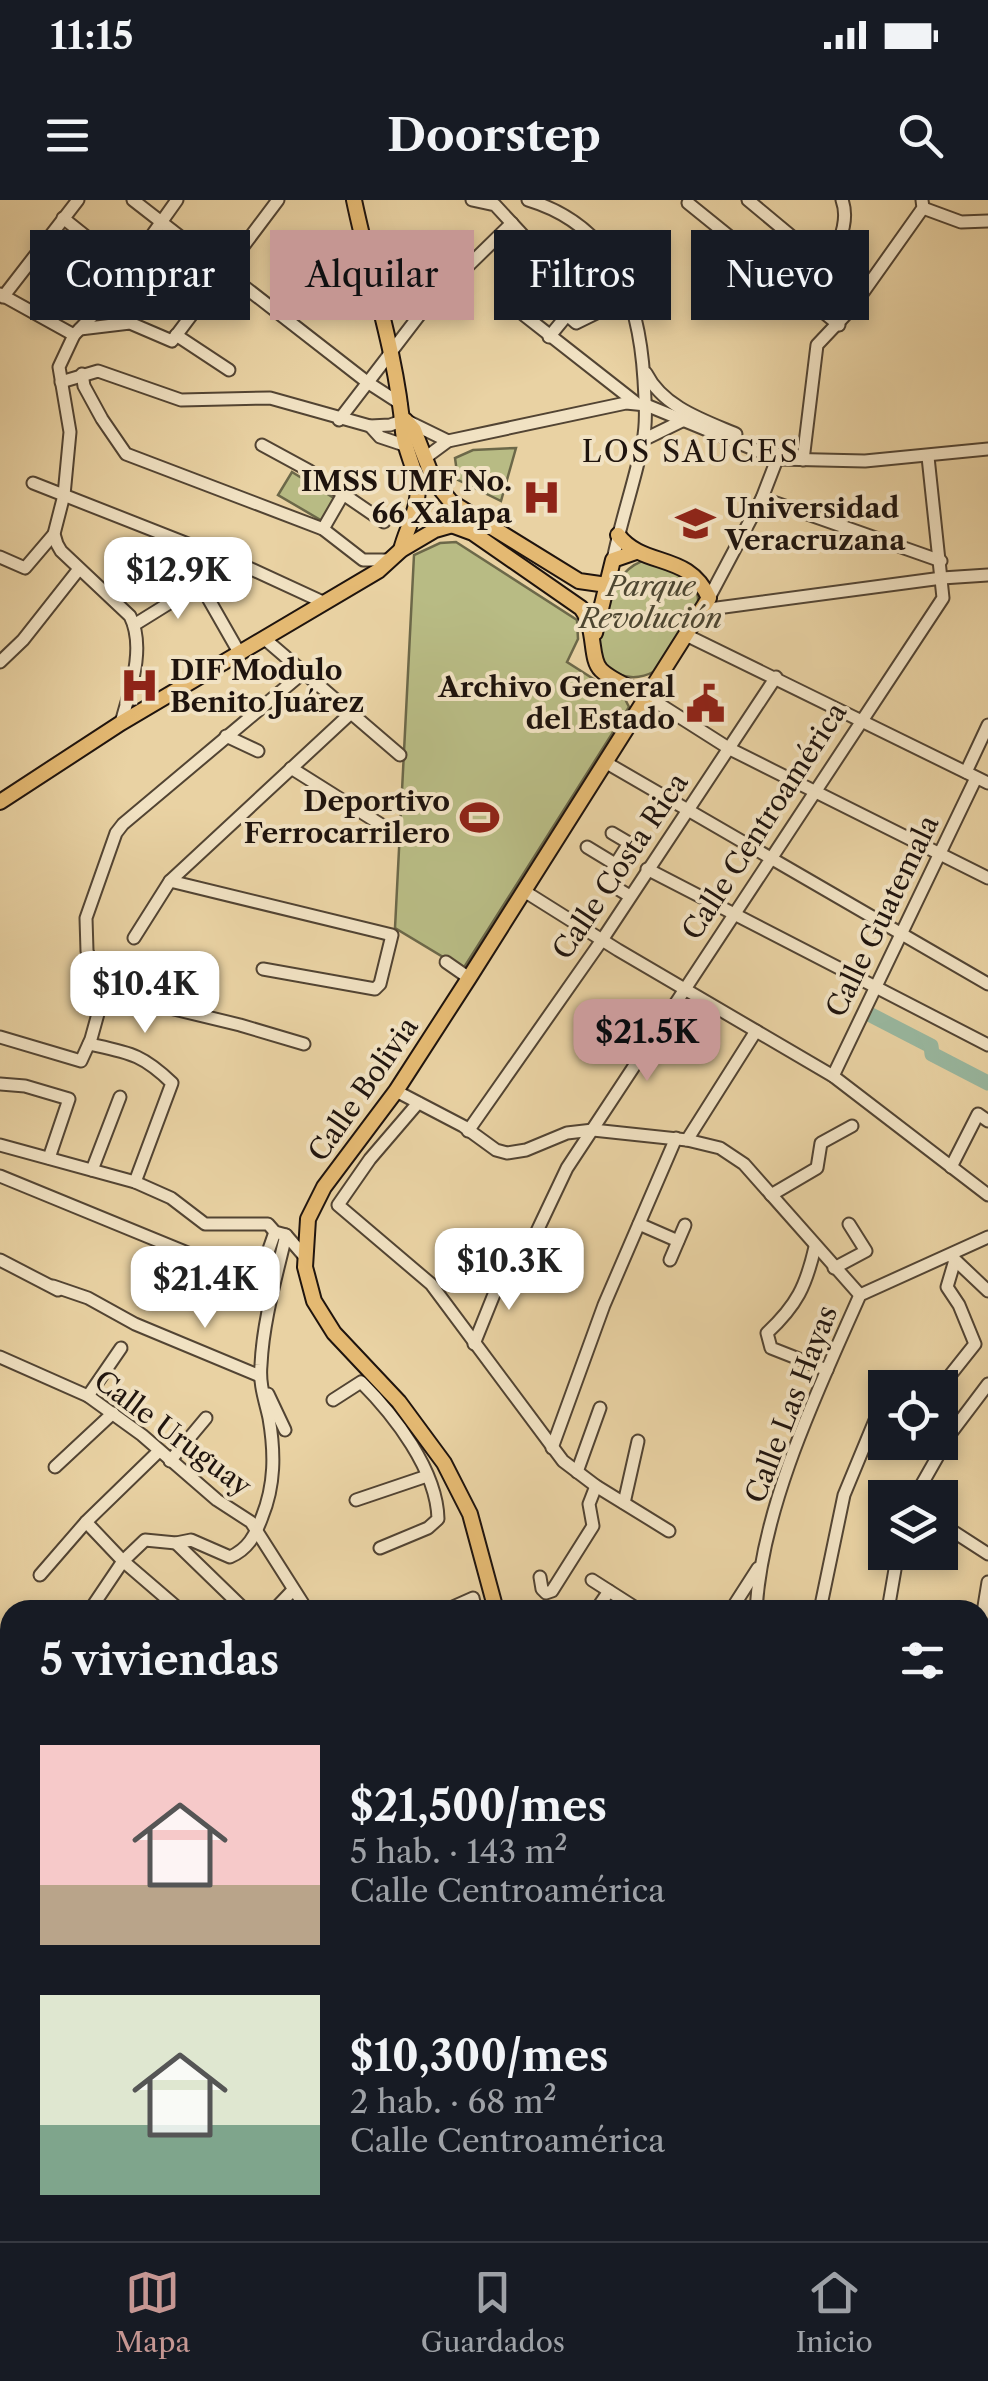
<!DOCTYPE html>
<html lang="es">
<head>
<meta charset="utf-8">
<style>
  body { margin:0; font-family:"Libre Caslon Text",serif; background:#20242c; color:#f1f3f6; height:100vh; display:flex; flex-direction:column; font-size:38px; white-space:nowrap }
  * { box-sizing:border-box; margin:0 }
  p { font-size:32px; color:#9ea1a6 }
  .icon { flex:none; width:55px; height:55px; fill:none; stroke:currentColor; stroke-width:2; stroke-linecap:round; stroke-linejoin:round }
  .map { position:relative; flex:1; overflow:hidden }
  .details { position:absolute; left:0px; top:1400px; width:990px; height:642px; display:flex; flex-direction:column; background:#171b24; border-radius:30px 30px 0 0; box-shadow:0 5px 15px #0003 }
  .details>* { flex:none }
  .top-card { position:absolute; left:30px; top:30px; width:930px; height:90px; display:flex; gap:20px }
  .tools { position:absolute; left:868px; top:1170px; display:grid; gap:20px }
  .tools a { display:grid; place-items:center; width:90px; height:90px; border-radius:0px; background:#171b24; box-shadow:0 5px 15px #0003; font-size:50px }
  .price { position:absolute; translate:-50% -85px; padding:0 22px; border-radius:20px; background:#fff; color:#222; font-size:32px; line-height:65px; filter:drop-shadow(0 2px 5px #0008) }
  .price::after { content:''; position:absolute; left:50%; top:60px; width:30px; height:22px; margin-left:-15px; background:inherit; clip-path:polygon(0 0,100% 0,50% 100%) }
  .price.current { background:#c59692; color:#111 }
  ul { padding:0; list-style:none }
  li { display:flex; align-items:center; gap:30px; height:250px; padding:0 40px }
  li span { display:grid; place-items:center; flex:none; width:280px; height:200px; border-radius:0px; color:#555 }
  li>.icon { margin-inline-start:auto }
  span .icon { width:120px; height:120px; fill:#fffc; stroke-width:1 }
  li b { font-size:42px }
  h2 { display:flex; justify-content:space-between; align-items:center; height:120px; padding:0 40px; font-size:42px }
  .pill { padding:0 35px; border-radius:0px; background:#171b24; box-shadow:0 5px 15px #0003; font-size:35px; line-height:90px }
  .pill.current { background:#c59692; color:#111 }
  .status { display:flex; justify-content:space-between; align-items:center; height:70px; padding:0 50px; background:#171b24; direction:ltr }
  .status svg { height:28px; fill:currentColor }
  header { display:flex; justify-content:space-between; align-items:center; height:130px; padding:0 40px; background:#171b24; font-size:45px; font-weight:800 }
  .menu { display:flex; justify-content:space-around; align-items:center; height:140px; border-top:2px solid #363941; background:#171b24; font-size:28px; color:#9ea1a6 }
  .menu a { display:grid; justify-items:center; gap:5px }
  .menu .current { color:#c59692 }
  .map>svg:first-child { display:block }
  .green { fill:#b8bb84; stroke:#6c6849; stroke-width:2.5 }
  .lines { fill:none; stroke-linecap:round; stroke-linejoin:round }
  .river { stroke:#99b8a0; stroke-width:15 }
  .minor-casing { stroke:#524433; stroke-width:15 }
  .major-casing { stroke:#1f140e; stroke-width:18 }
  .minor { stroke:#f1e2c3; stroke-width:11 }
  .major { stroke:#e4b972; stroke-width:14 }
  .labels { text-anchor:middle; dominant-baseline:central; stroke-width:8; stroke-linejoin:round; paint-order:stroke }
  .poi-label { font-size:28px; font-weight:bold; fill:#1f140e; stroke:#f1e2c3; text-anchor:end }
  .park-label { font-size:28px; font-style:italic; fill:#4d4631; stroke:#f1e2c3 }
  .street-label { font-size:28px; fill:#1f140e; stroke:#f1e2c3 }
  .neighbourhood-label { font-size:30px; letter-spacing:2.5px; fill:#1f140e; stroke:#f1e2c3 }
</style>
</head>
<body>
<div class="status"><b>11:15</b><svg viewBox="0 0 49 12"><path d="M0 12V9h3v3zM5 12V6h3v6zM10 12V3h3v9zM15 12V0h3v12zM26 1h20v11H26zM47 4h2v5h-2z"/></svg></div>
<header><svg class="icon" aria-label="menu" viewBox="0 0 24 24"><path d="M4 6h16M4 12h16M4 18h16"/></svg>Doorstep<svg class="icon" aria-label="search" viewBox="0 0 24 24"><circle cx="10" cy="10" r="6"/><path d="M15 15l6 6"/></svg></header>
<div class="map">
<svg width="988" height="2041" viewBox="0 0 988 2041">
  <rect width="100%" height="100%" fill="#e9d2a3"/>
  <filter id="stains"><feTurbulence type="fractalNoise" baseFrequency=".002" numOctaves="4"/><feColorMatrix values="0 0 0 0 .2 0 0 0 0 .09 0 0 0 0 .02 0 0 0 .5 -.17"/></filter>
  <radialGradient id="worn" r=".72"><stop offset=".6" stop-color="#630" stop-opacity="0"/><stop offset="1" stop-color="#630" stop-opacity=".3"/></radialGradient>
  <!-- green -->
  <g class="green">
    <path d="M516,248L501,301L458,280L455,258L473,250Z"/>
    <path d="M292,272L337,300L324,322L278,295Z"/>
    <path d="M456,342L577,420L578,439L567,462L625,499L629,507L463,769L395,728L414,355L440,343Z"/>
    <path d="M647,360C672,366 701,377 698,406L655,471C637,481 621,479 605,466C589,434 610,367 647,360Z"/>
    <path d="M980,1519L988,1524V1986L980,1970Z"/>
    <path d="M0,1633L10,1645V2032H340L349,2040L368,2041H0Z"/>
  </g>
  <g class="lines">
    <!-- river -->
    <path class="river" d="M871,815L931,846L932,854L988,883"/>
    <defs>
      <g id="minor">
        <path d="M133,0L367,182L401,204"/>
        <path d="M472,0L495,5L595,113"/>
        <path d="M528,0C614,26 639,98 644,180C645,200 647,221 643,241C635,281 621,320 613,360"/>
        <path d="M748,0L826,65"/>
        <path d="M688,3L839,125"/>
        <path d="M923,8L961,22L988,21"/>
        <path d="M63,18L103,50"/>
        <path d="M0,94L74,135"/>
        <path d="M3,97L78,0"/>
        <path d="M807,99C822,71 854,32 842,0"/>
        <path d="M510,104L635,202"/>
        <path d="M567,115L576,123L631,96"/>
        <path d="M80,129L130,123L172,141L278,0"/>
        <path d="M176,135L229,170"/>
        <path d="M549,137L582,97"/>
        <path d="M646,173C663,207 703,220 736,234"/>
        <path d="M82,174L84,186L102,219L126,254L323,329L363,360H391"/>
        <path d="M61,182L98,171L181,200L270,198L370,226L390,225L405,220L448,241"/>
        <path d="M339,220L444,83L467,67L512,23"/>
        <path d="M370,226L380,237L407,246"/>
        <path d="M643,240L684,220"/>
        <path d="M262,245L308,270L384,322"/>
        <path d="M425,258L448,241L626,203L646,205L778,259L865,261L988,249"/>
        <path d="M803,260L817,145L852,108L923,8L922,0"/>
        <path d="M33,283L249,368L325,403"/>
        <path d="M762,298L941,361"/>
        <path d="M323,329L342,296"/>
        <path d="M0,357L25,368L54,334"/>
        <path d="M709,398L762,298L779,254"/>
        <path d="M702,410L942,378L988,375"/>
        <path d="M134,425L200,384L240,454"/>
        <path d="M686,435L988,583"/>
        <path d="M266,440L400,555"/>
        <path d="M0,462L23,440L79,369"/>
        <path d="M645,495L730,549L988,678"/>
        <path d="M121,523C130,490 146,448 130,416L61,351L57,344L54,334L64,295L70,232L59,167L74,135L101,107L177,0"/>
        <path d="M226,536L258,551"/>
        <path d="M605,562L988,784"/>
        <path d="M291,568L396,634"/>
        <path d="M966,572L988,525"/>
        <path d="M612,633L629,643L605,681L628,695"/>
        <path d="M587,647L615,664"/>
        <path d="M647,669L988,845"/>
        <path d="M170,681L392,735L380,784L375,789L263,769"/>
        <path d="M524,691L618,750L833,876L988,995"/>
        <path d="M134,738L170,681L351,513"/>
        <path d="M446,762L469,778"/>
        <path d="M104,792L240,825L304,844"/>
        <path d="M0,837L81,861L91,839L104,792L87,751L86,718L116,633L123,624L304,472"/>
        <path d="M89,844C130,853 142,854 172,883L135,982"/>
        <path d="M833,876L976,578"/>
        <path d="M0,884L25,886L69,899L49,958"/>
        <path d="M396,891L463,926L496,950L507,953L526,950L567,933L593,930L687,940L720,948L744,964L860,1095"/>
        <path d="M418,903L370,959L338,1005L431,1084L563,1261L596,1286L669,1331"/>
        <path d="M468,931L602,740L776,477"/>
        <path d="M687,940L756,831"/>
        <path d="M0,945L135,982L171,998L205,1024H268L275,1032L286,1035L305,1057"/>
        <path d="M951,967L978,914L988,921"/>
        <path d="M92,970L120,897"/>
        <path d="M0,976L251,1079L261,1072L275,1032"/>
        <path d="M771,995L817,968L821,943L852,926"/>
        <path d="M639,1024L678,1041"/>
        <path d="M815,1047C806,1086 797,1105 767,1133L771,1148L827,1170"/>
        <path d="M952,1057L988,1091"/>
        <path d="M0,1060L58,1090"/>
        <path d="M670,1060L685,1025"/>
        <path d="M834,1068L866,1051L849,1024"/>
        <path d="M53,1086L88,1098L135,1124L260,1176"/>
        <path d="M474,1144L505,1067L521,1065L567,968L943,398L928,257"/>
        <path d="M0,1157L88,1196L142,1235L217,1300L251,1322L307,1410"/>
        <path d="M940,1188L975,1144L959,1105L947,1087L955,1060"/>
        <path d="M268,1194L285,1230"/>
        <path d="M88,1196L121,1148"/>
        <path d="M333,1200L361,1182C394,1215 437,1270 438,1319L428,1328L380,1348"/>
        <path d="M552,1248L604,1105L676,938"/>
        <path d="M170,1261L206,1218"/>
        <path d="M55,1267L113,1213"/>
        <path d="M577,1272L600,1208"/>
        <path d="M877,1288L897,1298"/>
        <path d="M914,1298L951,1233L988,1184"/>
        <path d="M356,1300L427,1276"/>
        <path d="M624,1303L638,1241"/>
        <path d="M86,1322L123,1361L180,1410"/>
        <path d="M940,1323L988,1354"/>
        <path d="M176,1343L245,1410"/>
        <path d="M40,1375L86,1322L159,1251"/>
        <path d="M540,1377L542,1389L546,1393L552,1391L593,1326L589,1304L596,1286"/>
        <path d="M592,1380L639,1410"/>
        <path d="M90,1410L123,1361L145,1340L176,1343L191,1340L230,1357C248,1349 255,1336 262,1317C275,1285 275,1253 269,1218C265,1200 259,1184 261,1165C263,1121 276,1078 286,1035"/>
        <path d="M274,1410L293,1390"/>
        <path d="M446,1410L473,1398L476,1410"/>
        <path d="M596,1410L609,1391"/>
        <path d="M731,1410L758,1368"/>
        <path d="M756,1410C762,1306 818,1190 860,1095L988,1037"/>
        <path d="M820,1410L844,1295L885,1196"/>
        <path d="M888,1410L898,1352"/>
        <path d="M980,1431L988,1382"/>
        <path d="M980,1452L988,1453"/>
        <path d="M0,1530L10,1521"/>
        <path d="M778,2032L785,2041"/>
      </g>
      <g id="major">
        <path d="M354,0C370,77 397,154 403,232C405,254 421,277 417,299C415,316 405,333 401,350"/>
        <path d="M405,220L414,230L434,281L451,302L579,381L607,385"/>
        <path d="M454,326L473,333L581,408C597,429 589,459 601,470C612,481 632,488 645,495"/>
        <path d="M595,433L613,360L636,352"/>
        <path d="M0,602L121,523L378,371L401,350L435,330L477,318"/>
        <path d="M496,1410L470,1314L444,1263L399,1202L334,1133L314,1101L305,1067L308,1019L324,987L396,891L469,778L709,398C688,351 644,369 618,335"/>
        <path d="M980,1980L988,1998"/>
        <path d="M980,2019L986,2041"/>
      </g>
    </defs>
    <!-- minor casing -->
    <use href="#minor" class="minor-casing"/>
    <!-- major casing -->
    <use href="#major" class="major-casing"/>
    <!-- minor -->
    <use href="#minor" class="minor"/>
    <!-- major -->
    <use href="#major" class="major"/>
  </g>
  <!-- icons -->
  <defs>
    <symbol id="hospital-bare" viewBox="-9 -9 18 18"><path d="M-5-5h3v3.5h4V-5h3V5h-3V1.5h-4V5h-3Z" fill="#8f2418" stroke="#f1e2c3" stroke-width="2.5" paint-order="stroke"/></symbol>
    <symbol id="university-bare" viewBox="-9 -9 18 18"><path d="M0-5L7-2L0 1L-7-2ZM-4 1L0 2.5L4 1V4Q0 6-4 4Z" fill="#8f2418" stroke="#f1e2c3" stroke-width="2.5" paint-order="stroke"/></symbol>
    <symbol id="civic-bare" viewBox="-9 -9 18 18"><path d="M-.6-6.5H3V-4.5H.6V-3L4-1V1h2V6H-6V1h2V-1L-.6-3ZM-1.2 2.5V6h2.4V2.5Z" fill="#8f2418" stroke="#f1e2c3" stroke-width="2.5" paint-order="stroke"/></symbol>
    <symbol id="stadium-bare" viewBox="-9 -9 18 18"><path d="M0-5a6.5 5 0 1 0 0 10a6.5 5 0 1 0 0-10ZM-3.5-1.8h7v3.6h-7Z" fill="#8f2418" stroke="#f1e2c3" stroke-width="2.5" paint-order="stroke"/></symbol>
  </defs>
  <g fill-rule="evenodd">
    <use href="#hospital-bare" x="514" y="270" width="55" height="55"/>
    <use href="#university-bare" x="668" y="296" width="55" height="55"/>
    <use href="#hospital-bare" x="112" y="458" width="55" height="55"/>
    <use href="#civic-bare" x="678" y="476" width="55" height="55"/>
    <use href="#stadium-bare" x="452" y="590" width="55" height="55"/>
  </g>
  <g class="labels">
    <!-- poi labels -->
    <g class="poi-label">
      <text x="512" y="281">IMSS UMF No.<tspan x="512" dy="32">66 Xalapa</tspan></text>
      <text x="725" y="308" text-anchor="start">Universidad<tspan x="725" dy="32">Veracruzana</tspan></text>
      <text x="170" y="470" text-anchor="start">DIF Modulo<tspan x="170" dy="32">Benito Juárez</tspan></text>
      <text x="675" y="487">Archivo General<tspan x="675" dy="32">del Estado</tspan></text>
      <text x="450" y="601">Deportivo<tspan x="450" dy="32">Ferrocarrilero</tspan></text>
    </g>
    <!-- park labels -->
    <g class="park-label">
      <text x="651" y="386">Parque<tspan x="651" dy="32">Revolución</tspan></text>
    </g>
    <!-- street labels -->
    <g class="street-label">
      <text transform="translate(764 621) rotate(-57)">Calle Centroamérica</text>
      <text transform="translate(620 666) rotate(-56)">Calle Costa Rica</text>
      <text transform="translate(882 716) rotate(-64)">Calle Guatemala</text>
      <text transform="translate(363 889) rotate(-55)">Calle Bolivia</text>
      <text transform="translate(791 1204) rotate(-69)">Calle Las Hayas</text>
      <text transform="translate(173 1233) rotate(37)">Calle Uruguay</text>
    </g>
    <!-- neighbourhood labels -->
    <g class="neighbourhood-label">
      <text x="691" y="251">LOS SAUCES</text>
    </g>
  </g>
  <rect width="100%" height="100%" filter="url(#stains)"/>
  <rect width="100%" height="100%" fill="url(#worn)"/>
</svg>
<div class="tools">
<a><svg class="icon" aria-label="locate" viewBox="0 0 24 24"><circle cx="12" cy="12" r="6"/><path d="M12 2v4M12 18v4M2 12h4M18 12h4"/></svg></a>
<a><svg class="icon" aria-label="layers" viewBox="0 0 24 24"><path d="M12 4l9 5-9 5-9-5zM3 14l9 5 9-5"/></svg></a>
</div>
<b class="price" style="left:178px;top:422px">$12.9K</b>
<b class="price" style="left:145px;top:836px">$10.4K</b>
<b class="price current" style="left:647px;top:884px">$21.5K</b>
<b class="price" style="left:509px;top:1113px">$10.3K</b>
<b class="price" style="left:205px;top:1131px">$21.4K</b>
<div class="top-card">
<a class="pill">Comprar</a>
<a class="pill current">Alquilar</a>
<a class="pill">Filtros</a>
<a class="pill">Nuevo</a>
</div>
<section class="details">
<h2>5 viviendas<svg class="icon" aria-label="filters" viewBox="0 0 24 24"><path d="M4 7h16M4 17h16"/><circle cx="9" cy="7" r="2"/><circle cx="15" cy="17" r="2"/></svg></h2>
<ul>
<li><span style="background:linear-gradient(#f6c9c9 70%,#b9a48a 0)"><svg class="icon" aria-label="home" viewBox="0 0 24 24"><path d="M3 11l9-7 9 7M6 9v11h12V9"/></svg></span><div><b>$21,500/mes</b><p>5 hab. · 143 m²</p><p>Calle Centroamérica</p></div></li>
<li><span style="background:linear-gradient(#dfe7d0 65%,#7fa58c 0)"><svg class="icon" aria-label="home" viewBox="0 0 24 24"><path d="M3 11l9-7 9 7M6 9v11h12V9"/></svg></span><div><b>$10,300/mes</b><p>2 hab. · 68 m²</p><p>Calle Centroamérica</p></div></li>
</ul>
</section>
</div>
<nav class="menu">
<a class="current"><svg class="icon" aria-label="map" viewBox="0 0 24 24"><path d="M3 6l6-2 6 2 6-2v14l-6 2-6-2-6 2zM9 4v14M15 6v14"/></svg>Mapa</a>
<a><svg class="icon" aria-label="saved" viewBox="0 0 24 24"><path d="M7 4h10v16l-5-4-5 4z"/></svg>Guardados</a>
<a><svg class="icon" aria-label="home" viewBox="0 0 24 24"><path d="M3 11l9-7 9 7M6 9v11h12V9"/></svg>Inicio</a>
</nav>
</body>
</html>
